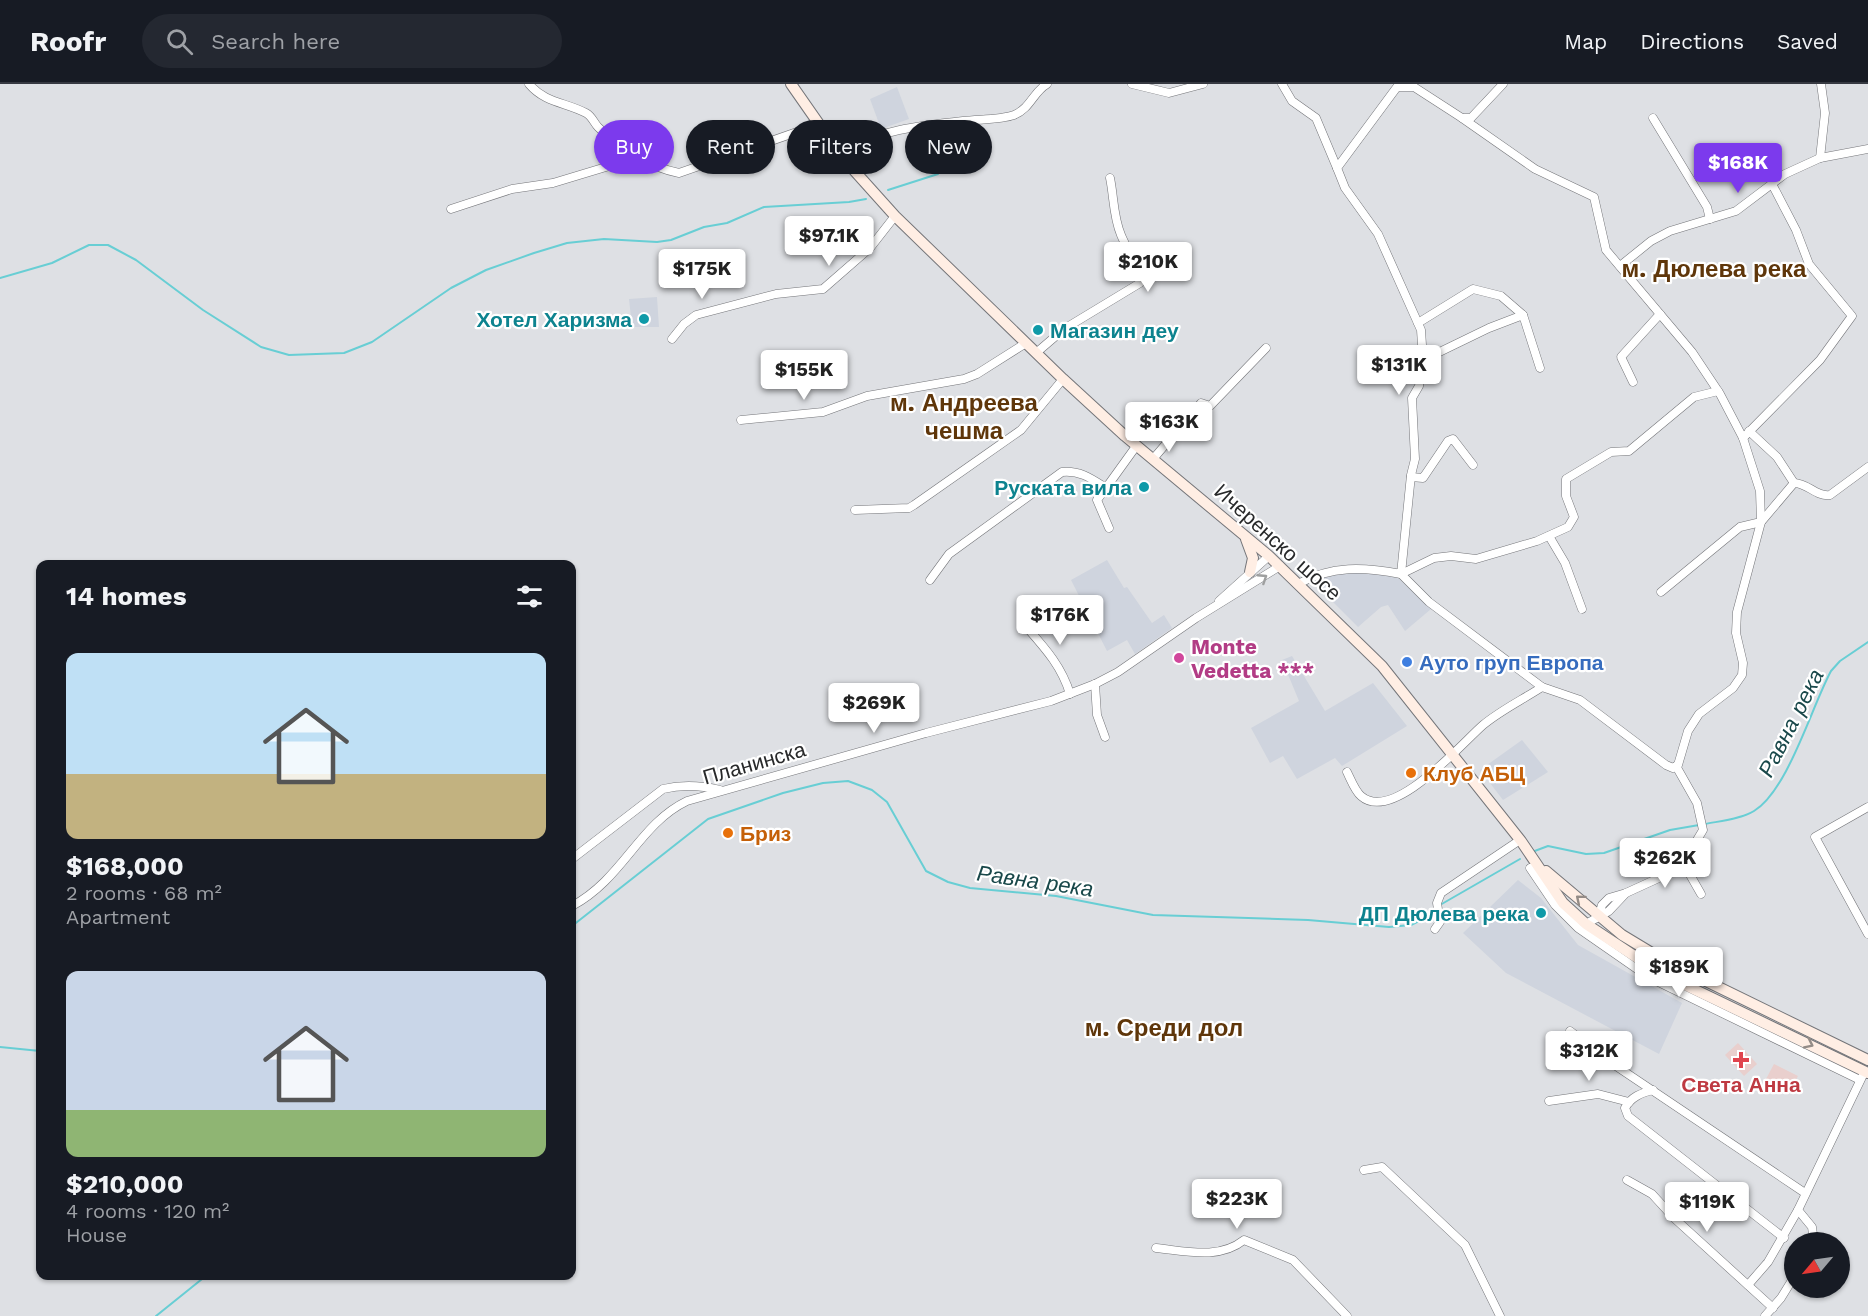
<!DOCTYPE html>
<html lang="en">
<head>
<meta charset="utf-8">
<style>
  body { margin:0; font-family:"Work Sans",sans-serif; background:#242831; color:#f1f3f6; height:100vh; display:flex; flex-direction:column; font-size:22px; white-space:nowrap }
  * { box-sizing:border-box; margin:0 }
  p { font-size:20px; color:#9ea1a6 }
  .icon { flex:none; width:33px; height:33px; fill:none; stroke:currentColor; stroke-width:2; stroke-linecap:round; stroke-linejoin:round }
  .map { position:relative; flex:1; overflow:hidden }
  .details { position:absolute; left:36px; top:476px; width:540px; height:720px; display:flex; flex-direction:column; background:#171b24; border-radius:12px; box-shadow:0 2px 4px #0004 }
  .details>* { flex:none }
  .banner { position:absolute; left:594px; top:36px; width:570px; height:54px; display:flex; gap:12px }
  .needle { width:39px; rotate:241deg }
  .buttons { position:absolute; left:1784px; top:1148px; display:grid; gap:12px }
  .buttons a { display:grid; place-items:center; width:66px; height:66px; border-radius:50%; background:#171b24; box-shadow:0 2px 4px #0004; font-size:30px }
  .price { position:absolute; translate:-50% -51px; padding:0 14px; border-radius:6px; background:#fff; color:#222; font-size:20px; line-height:39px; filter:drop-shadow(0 2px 3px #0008) }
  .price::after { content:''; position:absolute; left:50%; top:36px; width:18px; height:14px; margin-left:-9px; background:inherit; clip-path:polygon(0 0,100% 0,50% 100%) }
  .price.current { background:#7c3aed; color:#fff }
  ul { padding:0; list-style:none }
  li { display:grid; align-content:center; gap:12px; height:318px; padding:0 30px }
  li span { display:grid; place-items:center; height:186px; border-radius:12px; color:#555 }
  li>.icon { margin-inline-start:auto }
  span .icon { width:108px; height:108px; fill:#fffc; stroke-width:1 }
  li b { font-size:26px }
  h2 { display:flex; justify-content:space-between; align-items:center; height:72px; padding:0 30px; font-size:26px }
  .pill { padding:0 21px; border-radius:27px; background:#171b24; box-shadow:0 2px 4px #0004; font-size:21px; line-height:54px }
  .pill.current { background:#7c3aed; color:#fff }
  header { display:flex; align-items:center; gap:36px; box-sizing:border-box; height:84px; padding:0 30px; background:#171b24; border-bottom:2px solid #363941 }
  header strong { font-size:28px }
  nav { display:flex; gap:33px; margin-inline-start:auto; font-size:21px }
  .search { width:420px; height:54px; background:#242831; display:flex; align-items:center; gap:15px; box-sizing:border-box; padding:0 21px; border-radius:33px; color:#9ea1a6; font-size:22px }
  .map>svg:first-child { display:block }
  .built { fill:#cfd4de }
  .medical { fill:#e9cfcd }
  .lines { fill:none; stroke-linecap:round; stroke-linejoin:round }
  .stream { stroke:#68ced4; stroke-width:2 }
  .street-casing { stroke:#747579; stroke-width:9 }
  .secondary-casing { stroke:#747579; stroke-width:12 }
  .street { stroke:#fff; stroke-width:8 }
  .secondary { stroke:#ffeee4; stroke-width:10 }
  .oneway { stroke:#9e9f9f }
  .oneway2 { stroke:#948c87 }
  .culture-dot { fill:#0f9aa8; stroke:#fff; stroke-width:2 }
  .hotel-dot { fill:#d1479c; stroke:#fff; stroke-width:2 }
  .shop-dot { fill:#3f7fe0; stroke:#fff; stroke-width:2 }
  .food-dot { fill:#e8710a; stroke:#fff; stroke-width:2 }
  .health-dot { fill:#e0444e; stroke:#fff; stroke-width:2 }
  .labels { text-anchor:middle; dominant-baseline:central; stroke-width:4.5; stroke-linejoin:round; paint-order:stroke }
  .culture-label { font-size:21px; font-weight:bold; fill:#0d838f; stroke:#fff; text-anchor:end }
  .street-label { font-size:21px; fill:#28292a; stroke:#fff }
  .hotel-label { font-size:21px; font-weight:bold; fill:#b23c85; stroke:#fff; text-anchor:start }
  .shop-label { font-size:21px; font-weight:bold; fill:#366cbe; stroke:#fff; text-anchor:start }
  .food-label { font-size:21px; font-weight:bold; fill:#c56008; stroke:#fff; text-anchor:start }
  .health-label { font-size:21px; font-weight:bold; fill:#be3a42; stroke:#fff }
  .water-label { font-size:22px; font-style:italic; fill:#19484a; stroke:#fff }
  .quarter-label { font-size:24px; font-weight:bold; fill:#5f360a; stroke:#fff }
</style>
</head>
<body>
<header>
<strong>Roofr</strong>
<div class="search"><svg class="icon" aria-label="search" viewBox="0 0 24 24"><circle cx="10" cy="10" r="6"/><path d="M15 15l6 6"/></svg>Search here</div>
<nav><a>Map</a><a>Directions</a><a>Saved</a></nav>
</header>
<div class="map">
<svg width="1868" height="1232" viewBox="0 0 1868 1232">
  <rect width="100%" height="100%" fill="#dee0e4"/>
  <!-- built -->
  <g class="built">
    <path d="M897,3L909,35L881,45L870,15Z"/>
    <path d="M657,213L659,243H632L629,215Z"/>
    <path d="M1107,476L1124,504L1127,503L1152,539L1164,531L1172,544L1135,570L1127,556L1107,567L1071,496Z"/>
    <path d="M1344,488H1370L1398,494L1431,525L1405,547L1388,521L1381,523L1358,543L1311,496Z"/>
    <path d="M1292,572L1325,627L1373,599L1407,642L1342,682L1335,674L1297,695L1283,672L1270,679L1251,644L1299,617L1282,576Z"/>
    <path d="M1522,656L1548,688L1503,716L1480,686Z"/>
    <path d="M1518,796L1541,814L1578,861L1682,919L1659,970L1506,889L1463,849Z"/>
  </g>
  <!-- medical -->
  <g class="medical">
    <path d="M1738,959L1757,980L1744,992L1725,971Z"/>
    <path d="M1774,980L1798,992L1790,1007L1766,995Z"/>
  </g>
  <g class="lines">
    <!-- stream -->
    <g class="stream">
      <path d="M888,106L938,90"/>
      <path d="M0,194L52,179L89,161H108L136,176L203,226L261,263L289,271L344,269L372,258L451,204L486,186L534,169L567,159L604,155L657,158L671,156L704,143L727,139L764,123L849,118L866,115"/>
      <path d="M1705,740C1720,737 1741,735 1754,727C1788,706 1811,624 1831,587L1840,577L1868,558"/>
      <path d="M1532,768L1548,762L1586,770L1604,769L1670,746L1699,741"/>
      <path d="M1440,821L1520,775"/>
      <path d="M572,842L708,735L783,709L823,699L848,697L872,706L887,718L926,787L948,798L970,804L1056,812L1153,831L1308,836L1389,843L1411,841L1425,834L1436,824"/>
      <path d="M0,963L40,967"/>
      <path d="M156,1232L207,1191"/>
    </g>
    <defs>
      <g id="street">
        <path d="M529,0C545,19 565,18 586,29C592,32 594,39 598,43C620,65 649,83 679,89L817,41"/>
        <path d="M1132,0L1169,9L1203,0"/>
        <path d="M1282,0L1292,17L1316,34L1337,84"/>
        <path d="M1462,34L1535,85L1594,113L1606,166L1692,268L1720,310L1743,354L1760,407L1761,438L1737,528L1736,549L1743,579L1742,591L1733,604L1699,630L1688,647L1678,681L1673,684L1666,681L1580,616L1542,603"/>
        <path d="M1653,34L1707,123L1710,135"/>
        <path d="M838,68C881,46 916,42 963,37C979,35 1000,36 1014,31C1031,24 1033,8 1047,0"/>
        <path d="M1820,74L1825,29L1821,0"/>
        <path d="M451,125L512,105L553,99L639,73"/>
        <path d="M1620,182L1651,157L1670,147L1736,127L1785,90L1820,74L1868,65"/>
        <path d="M1418,239L1473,205L1501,212L1523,231"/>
        <path d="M672,255L684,240L696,231L776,210L823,205L870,164L895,132"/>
        <path d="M1036,269L1064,245L1140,199C1138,180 1128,168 1121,151C1113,132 1114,113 1110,94"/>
        <path d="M1423,276L1489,244L1523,231L1540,284"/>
        <path d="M1633,298L1621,273L1660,230"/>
        <path d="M741,336L823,328L867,312L964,295L977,290L1026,259"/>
        <path d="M1749,347L1777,373L1794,399"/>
        <path d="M1743,354L1820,276L1852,232L1809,180L1796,146L1772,100"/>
        <path d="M1153,375L1201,319L1210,322L1266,264"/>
        <path d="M1411,393L1423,394L1448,357L1453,355L1473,381"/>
        <path d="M1106,404L1097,416L1109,444"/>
        <path d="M855,426L909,424L914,421L1021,346L1063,295"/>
        <path d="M1549,452L1565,479L1582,525"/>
        <path d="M930,496L949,470L1062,388C1080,386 1092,395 1106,404L1137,361"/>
        <path d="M1298,500C1332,481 1364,483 1401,490L1411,391L1415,375L1412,314L1419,302L1423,276L1421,246L1378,150L1345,104L1337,84L1397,3H1414L1462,34H1471L1503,0"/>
        <path d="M1661,508L1740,443L1761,438L1794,399C1808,399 1816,413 1830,411L1868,383"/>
        <path d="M1039,516L1022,538C1042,561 1061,580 1070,610"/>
        <path d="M1219,517L1269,472"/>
        <path d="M1095,600L1097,631L1105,653"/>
        <path d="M1676,682L1697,719L1703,746L1685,776V782"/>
        <path d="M1347,688C1351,696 1355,707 1361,712C1393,740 1462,659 1483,641C1501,626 1522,616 1542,603L1429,518L1401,490L1434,474L1451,472L1476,475L1537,457L1568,443L1574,433L1566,412V395L1611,368L1629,367L1694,313L1718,307"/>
        <path d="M1868,723L1815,753L1868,850"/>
        <path d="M572,775L663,705C683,700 700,701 720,706"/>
        <path d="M1530,784L1555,821L1578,844L1650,894L1860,996"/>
        <path d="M572,822C623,795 639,740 687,717L926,649L1051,617L1095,600L1118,588L1196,534L1280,482"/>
        <path d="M1599,831L1602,821L1609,814L1626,809L1685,782L1701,810"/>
        <path d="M1586,840L1609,827L1626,809"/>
        <path d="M1435,845L1440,838L1437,819L1441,809L1520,756"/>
        <path d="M1570,947L1616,982L1805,1109"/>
        <path d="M1653,1006C1641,1009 1631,1013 1625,1024L1628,1032L1784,1154"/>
        <path d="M1549,1017L1598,1010L1629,1018"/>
        <path d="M1364,1086L1382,1083L1465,1161L1500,1232"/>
        <path d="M1627,1096L1652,1110L1674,1134L1773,1224"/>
        <path d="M1814,1158L1812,1143L1798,1126L1862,993"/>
        <path d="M1156,1164C1186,1167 1219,1176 1244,1156L1293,1176L1347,1232"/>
        <path d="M1748,1201L1768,1178L1798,1126"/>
        <path d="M1765,1232L1781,1214L1794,1193"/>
      </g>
      <g id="secondary">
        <path d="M791,0L842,73L895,132L1063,295L1125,352L1269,472L1382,582L1521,757L1563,819L1586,840L1660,889L1868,989"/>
        <path d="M1246,455L1253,474L1250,488"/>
        <path d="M1546,787L1622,851L1665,877L1868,976"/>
      </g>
    </defs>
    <!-- street casing -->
    <use href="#street" class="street-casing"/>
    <!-- secondary casing -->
    <use href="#secondary" class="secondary-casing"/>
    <!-- street -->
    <use href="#street" class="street"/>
    <!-- secondary -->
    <use href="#secondary" class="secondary"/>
  </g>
  <!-- one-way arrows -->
  <defs><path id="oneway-chevron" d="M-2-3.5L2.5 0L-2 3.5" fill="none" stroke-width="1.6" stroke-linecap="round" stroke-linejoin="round" transform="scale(1.5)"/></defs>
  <use class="oneway" href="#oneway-chevron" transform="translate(1263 494) rotate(-33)"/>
  <g class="oneway2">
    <use href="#oneway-chevron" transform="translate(1580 815) rotate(-140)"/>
    <use href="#oneway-chevron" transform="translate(1809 960) rotate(26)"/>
  </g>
  <!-- markers -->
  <g class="culture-dot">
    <circle cx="644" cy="235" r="6"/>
    <circle cx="1038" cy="246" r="6"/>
    <circle cx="1144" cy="403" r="6"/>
    <circle cx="1541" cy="829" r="6"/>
  </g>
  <circle class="hotel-dot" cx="1179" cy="574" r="6"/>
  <circle class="shop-dot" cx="1407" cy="578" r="6"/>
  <g class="food-dot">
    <circle cx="1411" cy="689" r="6"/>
    <circle cx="728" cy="749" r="6"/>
  </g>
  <path class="health-dot" d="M1738 967h6v6h6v6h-6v6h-6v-6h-6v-6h6z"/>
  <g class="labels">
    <!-- culture labels -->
    <g class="culture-label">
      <text x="632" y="235">Хотел Харизма</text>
      <text x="1050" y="246" text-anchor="start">Магазин деу</text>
      <text x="1132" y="403">Руската вила</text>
      <text x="1529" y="829">ДП Дюлева река</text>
    </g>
    <!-- street labels -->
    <g class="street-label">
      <text transform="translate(1278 458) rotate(42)">Ичеренско шосе</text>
      <text transform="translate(754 679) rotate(-16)">Планинска</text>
    </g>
    <!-- hotel labels -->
    <g class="hotel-label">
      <text x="1191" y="562">Monte<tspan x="1191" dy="24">Vedetta ***</tspan></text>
    </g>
    <!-- shop labels -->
    <g class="shop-label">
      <text x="1419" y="578">Ауто груп Европа</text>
    </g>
    <!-- food labels -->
    <g class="food-label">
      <text x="1423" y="689">Клуб АБЦ</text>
      <text x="740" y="749">Бриз</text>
    </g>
    <!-- health labels -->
    <g class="health-label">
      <text x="1741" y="1000">Света Анна</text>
    </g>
    <!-- water labels -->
    <g class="water-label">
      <text transform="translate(1791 639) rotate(-63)">Равна река</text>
      <text transform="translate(1035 797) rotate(8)">Равна река</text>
    </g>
    <!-- quarter labels -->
    <g class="quarter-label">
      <text x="1714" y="185">м. Дюлева река</text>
      <text x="964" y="319">м. Андреева<tspan x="964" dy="28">чешма</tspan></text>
      <text x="1164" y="944">м. Среди дол</text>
    </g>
  </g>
</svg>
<div class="buttons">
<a><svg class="needle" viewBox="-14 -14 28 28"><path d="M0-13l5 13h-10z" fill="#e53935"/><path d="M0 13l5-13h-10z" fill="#9ea1a6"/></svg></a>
</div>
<b class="price current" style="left:1738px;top:110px">$168K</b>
<b class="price" style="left:829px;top:183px">$97.1K</b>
<b class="price" style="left:1148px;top:209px">$210K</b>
<b class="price" style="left:702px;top:216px">$175K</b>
<b class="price" style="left:1399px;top:312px">$131K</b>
<b class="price" style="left:804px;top:317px">$155K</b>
<b class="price" style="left:1169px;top:369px">$163K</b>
<b class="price" style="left:1060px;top:562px">$176K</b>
<b class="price" style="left:874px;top:650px">$269K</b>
<b class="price" style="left:1665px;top:805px">$262K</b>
<b class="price" style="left:1679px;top:914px">$189K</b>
<b class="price" style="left:1589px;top:998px">$312K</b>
<b class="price" style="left:1237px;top:1146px">$223K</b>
<b class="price" style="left:1707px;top:1149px">$119K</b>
<div class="banner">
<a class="pill current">Buy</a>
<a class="pill">Rent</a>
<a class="pill">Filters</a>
<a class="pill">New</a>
</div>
<section class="details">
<h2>14 homes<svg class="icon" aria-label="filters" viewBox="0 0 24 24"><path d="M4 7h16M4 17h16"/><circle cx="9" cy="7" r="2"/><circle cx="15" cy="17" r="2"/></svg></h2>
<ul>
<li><span style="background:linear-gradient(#bfe0f5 65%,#c2b280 0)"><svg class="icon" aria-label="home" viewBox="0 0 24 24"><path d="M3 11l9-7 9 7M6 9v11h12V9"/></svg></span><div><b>$168,000</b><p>2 rooms · 68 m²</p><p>Apartment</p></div></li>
<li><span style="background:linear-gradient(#c9d6e8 75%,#8fb573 0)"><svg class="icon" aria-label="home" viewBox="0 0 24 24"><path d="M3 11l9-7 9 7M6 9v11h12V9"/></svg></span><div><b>$210,000</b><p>4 rooms · 120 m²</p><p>House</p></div></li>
</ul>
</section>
</div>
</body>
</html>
